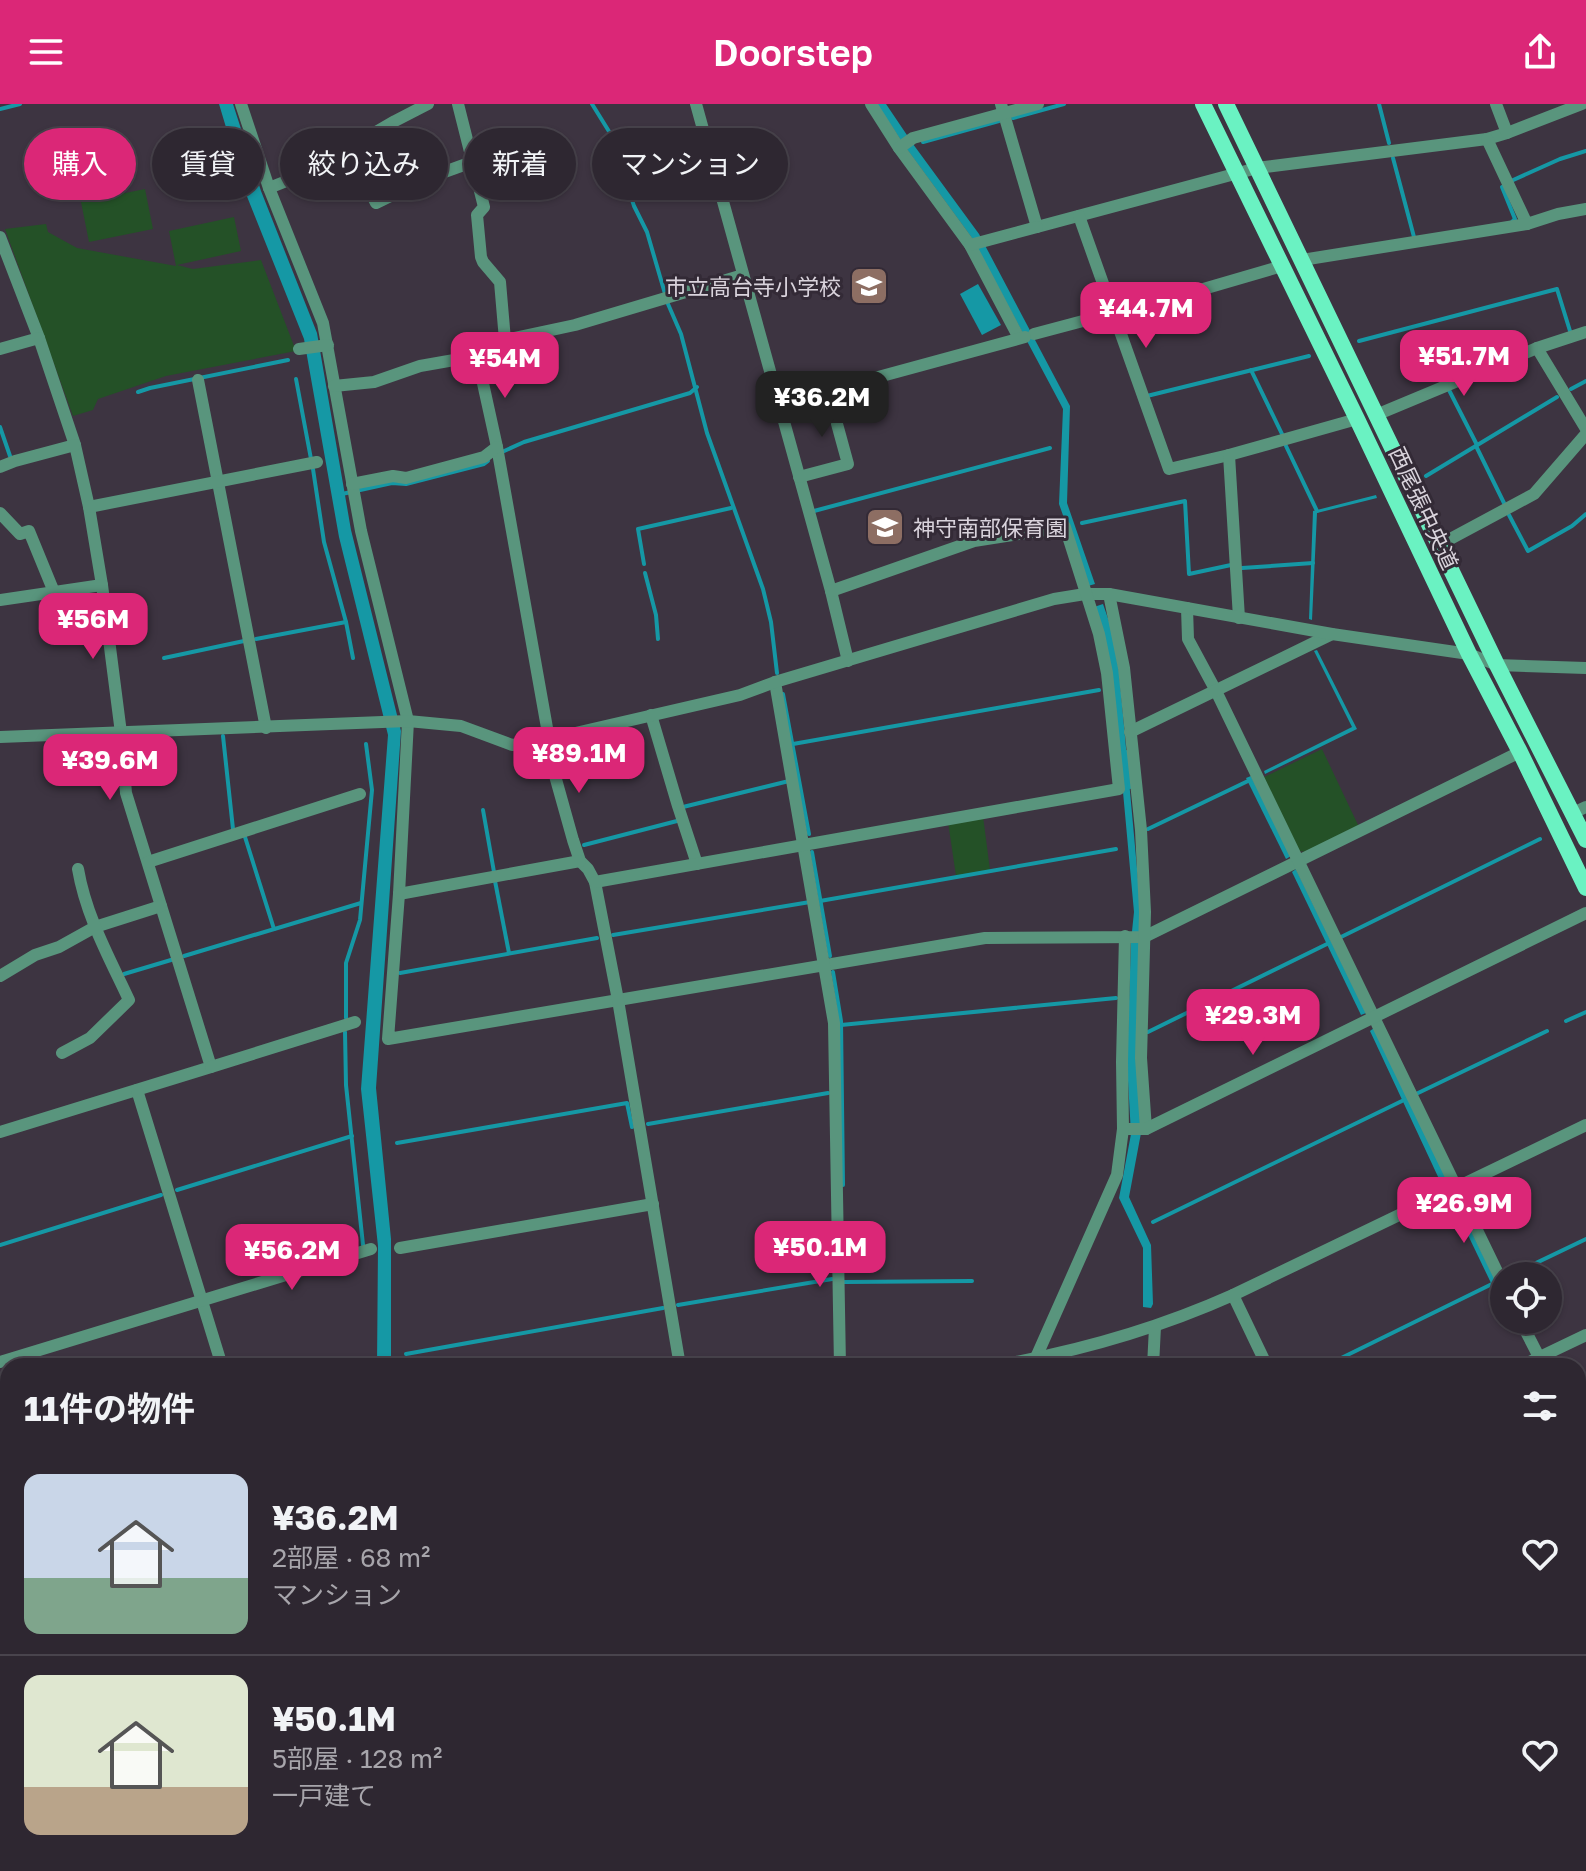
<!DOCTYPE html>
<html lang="ja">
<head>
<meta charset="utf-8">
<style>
  body { margin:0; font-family:"Golos Text","Noto Sans JP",sans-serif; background:#3a333d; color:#f1f3f6; height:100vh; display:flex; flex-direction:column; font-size:30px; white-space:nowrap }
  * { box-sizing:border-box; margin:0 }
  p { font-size:26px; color:#a7a5ab }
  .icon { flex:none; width:44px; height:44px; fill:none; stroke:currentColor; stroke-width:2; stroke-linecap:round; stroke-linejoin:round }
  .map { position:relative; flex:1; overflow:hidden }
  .drawer { position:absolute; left:0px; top:1254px; width:1586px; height:514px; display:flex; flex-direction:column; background:#2e2731; border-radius:24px 24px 0 0; box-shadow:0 2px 6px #0004,0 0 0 2px #49444d }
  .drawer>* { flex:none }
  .banner { position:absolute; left:24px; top:24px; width:800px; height:72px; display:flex; gap:16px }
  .controls { position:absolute; left:1490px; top:1158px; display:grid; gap:16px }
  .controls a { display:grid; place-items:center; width:72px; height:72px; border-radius:50%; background:#2e2731; box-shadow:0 2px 6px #0004,0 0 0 2px #49444d; font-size:40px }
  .price { position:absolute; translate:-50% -68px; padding:0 18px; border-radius:16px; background:#db2777; color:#fff; font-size:26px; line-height:52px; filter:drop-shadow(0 2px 4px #0008) }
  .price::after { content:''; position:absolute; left:50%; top:48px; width:24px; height:18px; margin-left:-12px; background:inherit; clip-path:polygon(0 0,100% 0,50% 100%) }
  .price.current { background:#222; color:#fff }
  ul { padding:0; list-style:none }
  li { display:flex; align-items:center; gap:24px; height:200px; padding:0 24px }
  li+li { border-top:2px solid #49444d }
  li span { display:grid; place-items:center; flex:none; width:224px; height:160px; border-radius:16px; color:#555 }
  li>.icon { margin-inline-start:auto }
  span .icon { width:96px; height:96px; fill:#fffc; stroke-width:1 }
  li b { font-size:34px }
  h2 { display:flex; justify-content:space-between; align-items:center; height:96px; padding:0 24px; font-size:34px }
  .tag { padding:0 28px; border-radius:36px; background:#2e2731; box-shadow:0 2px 6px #0004,0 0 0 2px #49444d; font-size:28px; line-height:72px }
  .tag.current { background:#db2777; color:#fff }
  header { display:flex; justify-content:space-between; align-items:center; height:104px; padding:0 24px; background:#db2777; color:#fff; font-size:36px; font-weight:600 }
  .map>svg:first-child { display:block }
  .green { fill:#245127 }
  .water { fill:#1598a5 }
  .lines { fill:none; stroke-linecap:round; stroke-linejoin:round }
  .stream { stroke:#1598a5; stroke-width:4 }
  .minor { stroke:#59957d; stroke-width:12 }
  .major { stroke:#6af2c2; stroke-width:16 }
  .labels { text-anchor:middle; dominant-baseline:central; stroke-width:6; stroke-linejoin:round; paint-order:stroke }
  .poi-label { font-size:22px; fill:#d9d3dc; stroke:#332a36; text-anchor:end }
  .street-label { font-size:22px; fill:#d9d3dc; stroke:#332a36 }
</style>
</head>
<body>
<header><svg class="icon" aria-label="menu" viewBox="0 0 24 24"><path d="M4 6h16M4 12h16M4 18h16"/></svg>Doorstep<svg class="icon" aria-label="share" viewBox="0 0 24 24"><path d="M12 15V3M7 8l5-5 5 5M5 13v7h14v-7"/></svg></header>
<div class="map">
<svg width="1586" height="1767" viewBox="0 0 1586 1767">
  <rect width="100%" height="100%" fill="#3d3441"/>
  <!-- green -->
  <g class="green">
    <path d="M145,85L153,125L89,138L81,98Z"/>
    <path d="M234,113L241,147L177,161L193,165L261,156L296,247L166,272L98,295L93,306L73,312L5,125L46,120L48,128L77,144L176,162L169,127Z"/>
    <path d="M1322,645L1359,723L1307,748L1298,747L1262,674Z"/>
    <path d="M983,712L990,766L956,772L948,718Z"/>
  </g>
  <!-- water -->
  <g class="water">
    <path d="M219,0H233L261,87L317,229L351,426L401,627L376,984L391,1135V1262H377L378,1142L361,985L388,631L339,433L304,235L246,90Z"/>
    <path d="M877,0H886L913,40L979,130L1070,302L1067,399L1095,480L1088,482L1059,400L1063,305L1061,301L972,134L906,44Z"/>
    <path d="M978,180L1001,221L982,231L960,190Z"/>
    <path d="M1181,182L1182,185L1118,202L1117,199Z"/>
    <path d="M1376,391L1377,394L1317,409L1312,516L1309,515L1313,407Z"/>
    <path d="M1103,500L1111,523L1119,567L1141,808V1029L1129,1093L1151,1141L1153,1200L1151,1204L1143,1203V1144L1119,1094L1131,1030L1127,959L1131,837L1134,808L1112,568L1094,503Z"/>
    <path d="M1317,546L1357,625L1265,670L1264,667L1352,623L1314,547Z"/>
    <path d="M1251,672L1291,752L1286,755L1246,674Z"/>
    <path d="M1296,765L1366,909L1361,911L1292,768Z"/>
    <path d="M1374,924L1446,1074L1440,1077L1370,927Z"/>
    <path d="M1457,1098L1504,1194V1206L1453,1100Z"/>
    <path d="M0,1326L8,1352V1388L0,1361Z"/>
  </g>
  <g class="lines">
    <!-- stream -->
    <g class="stream">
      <path d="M592,0L610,29L634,102L647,128L668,200L681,230L707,329L763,485L771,518L777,569"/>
      <path d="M1379,0L1389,39"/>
      <path d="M0,5L20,0"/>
      <path d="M1013,14L1064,0"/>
      <path d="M923,38L999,17"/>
      <path d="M1393,54L1414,133"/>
      <path d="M1511,77L1560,55L1586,47"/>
      <path d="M1504,82L1502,83L1515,115L1512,118"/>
      <path d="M1359,237L1557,185L1570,227"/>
      <path d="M1251,266L1282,330"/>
      <path d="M296,275L311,355"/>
      <path d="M1571,285L1586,277"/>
      <path d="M1449,286L1477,341"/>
      <path d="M138,288L150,284L288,256"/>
      <path d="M1147,292L1309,252"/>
      <path d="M0,323L10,352"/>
      <path d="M1286,342L1317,407"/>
      <path d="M1476,342L1504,399"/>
      <path d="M502,348L524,338L690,289L697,283"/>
      <path d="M313,365L324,438L346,518L353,554"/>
      <path d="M1426,372L1557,293"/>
      <path d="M342,390L392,379L406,380L484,360L488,357"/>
      <path d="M814,407L1050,344"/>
      <path d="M1509,411L1528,447L1572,422L1586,410"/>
      <path d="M1082,419L1185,397L1189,470L1231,461"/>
      <path d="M644,460L638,425L731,404"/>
      <path d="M1242,464L1313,459"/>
      <path d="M645,469L656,511L658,535"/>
      <path d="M256,535L346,518"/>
      <path d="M164,554L244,537"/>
      <path d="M783,590L809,730"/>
      <path d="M223,632L233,725"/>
      <path d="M793,640L1099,586"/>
      <path d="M1127,648L1130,683"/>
      <path d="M683,703L789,677"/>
      <path d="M483,706L494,768"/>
      <path d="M1148,725L1248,677"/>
      <path d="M245,733L274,825"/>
      <path d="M584,741L677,717"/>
      <path d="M812,748L830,852"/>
      <path d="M495,777L509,849"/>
      <path d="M820,797L1116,745"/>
      <path d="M613,831L810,798"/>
      <path d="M1339,834L1540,735"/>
      <path d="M184,852L361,799"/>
      <path d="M833,868L841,917L843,1081"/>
      <path d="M400,869L597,834"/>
      <path d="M124,870L171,856"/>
      <path d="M346,914V859L360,816L372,686L366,640"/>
      <path d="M1566,917L1586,908"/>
      <path d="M841,921L1116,894"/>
      <path d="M345,928L346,981L363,1141"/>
      <path d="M1148,928L1327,840"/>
      <path d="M1416,990L1547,927"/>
      <path d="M648,1020L828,989"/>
      <path d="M397,1039L627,999L632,1023"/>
      <path d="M177,1086L352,1032"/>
      <path d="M1153,1118L1406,995"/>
      <path d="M0,1141L161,1091"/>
      <path d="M1509,1172L1586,1135"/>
      <path d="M844,1178L972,1177"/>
      <path d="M678,1201L832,1175"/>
      <path d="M406,1250L663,1204"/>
      <path d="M1325,1262L1494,1179"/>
      <path d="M1578,1686L1586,1695"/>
      <path d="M1065,1760L1067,1767"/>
      <path d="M198,1767L201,1760"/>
      <path d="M377,1767L378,1760"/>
      <path d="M1279,1767L1289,1760"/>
    </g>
    <!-- minor -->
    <g class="minor">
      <path d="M241,0L269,84L323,219L361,427L408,617L399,790L388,935L985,834L1144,833L1520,648"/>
      <path d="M458,0L484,103L477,111L481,153L483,158L500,178L505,236"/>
      <path d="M696,0L831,487L848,557"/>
      <path d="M871,0L899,44L970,141L1019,234"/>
      <path d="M1001,0L1037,123L1257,64L1487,35L1507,29L1582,0"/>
      <path d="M1496,0L1507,29"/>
      <path d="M1487,35L1527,120"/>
      <path d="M348,44L376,99L425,75L472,58"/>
      <path d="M899,44L913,34L1038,0"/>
      <path d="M269,84L304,70L395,17L428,0"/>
      <path d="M1079,112L1169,365L1229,351"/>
      <path d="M0,133L39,234L75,341L89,403L102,481L121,629L126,689L211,963L0,1028"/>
      <path d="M970,141L1037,123"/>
      <path d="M1302,156L1527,120L1558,110L1586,105"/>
      <path d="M1114,211L1282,162"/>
      <path d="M1034,230L1113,209"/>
      <path d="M1537,244L1586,325"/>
      <path d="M0,245L39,234"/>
      <path d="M299,245L328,241"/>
      <path d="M477,252L497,343L549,635"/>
      <path d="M198,276L266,624"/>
      <path d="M334,282L374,278L420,262L477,252L505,236L575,221L743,171"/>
      <path d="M779,300L1025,233"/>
      <path d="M1376,311L1537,244L1586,228"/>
      <path d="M0,363L15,357L75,341"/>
      <path d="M799,373L848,360L828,287"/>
      <path d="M352,380L393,372L406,374L484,353L497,343"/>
      <path d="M89,403L317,358"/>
      <path d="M0,409L20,430L29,427L54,488"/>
      <path d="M1439,441L1534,390L1586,330"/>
      <path d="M1109,490L1124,564L1141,726L1145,808L1141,954L1146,1025"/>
      <path d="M0,496L102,481"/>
      <path d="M1187,504L1188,535L1216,587L1504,1182"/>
      <path d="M1239,514L1229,351L1357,315"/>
      <path d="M775,578L834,919L840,1262"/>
      <path d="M651,611L678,702L697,760"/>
      <path d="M1130,628L1332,530"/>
      <path d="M0,633L408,617L461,622L512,641L545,636L740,591L775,578L1054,495L1085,490H1109L1332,530L1469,550L1497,561L1586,564"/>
      <path d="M545,636L573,736L580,757L588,765L595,778L618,896L680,1262"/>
      <path d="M1573,709L1586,703"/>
      <path d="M148,758L360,690"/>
      <path d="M595,778L1119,685L1107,569L1099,530L1065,423L974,437L831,487"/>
      <path d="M399,790L580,757"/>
      <path d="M0,872L35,851L59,843L95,823L161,802"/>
      <path d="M62,949L90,934L129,896C109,853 86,812 78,765"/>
      <path d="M211,963L355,918"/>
      <path d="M137,986L222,1262"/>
      <path d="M1123,1025H1146L1586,809"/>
      <path d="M400,1144L653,1100"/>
      <path d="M1233,1191L1267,1262"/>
      <path d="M1520,1216L1539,1253"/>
      <path d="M0,1258L371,1145"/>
      <path d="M1034,1258L1117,1071L1123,1025L1122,958L1125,832"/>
      <path d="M994,1262C1076,1248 1157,1225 1233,1191L1586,1021"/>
      <path d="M1153,1262L1155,1223"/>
      <path d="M1521,1262L1586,1231"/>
      <path d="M0,1381L8,1408"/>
      <path d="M1586,1477L1583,1478L1586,1496"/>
      <path d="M0,1493L8,1491"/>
      <path d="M1578,1563L1586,1561"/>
      <path d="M1578,1657L1586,1651"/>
      <path d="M81,1760V1767"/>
      <path d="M998,1760L1005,1767"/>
      <path d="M1322,1760L1327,1767"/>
      <path d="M1542,1760L1548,1767"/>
      <path d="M206,1767L208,1760"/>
      <path d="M370,1767L372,1760"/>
      <path d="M731,1767L736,1760"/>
      <path d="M914,1767L918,1760"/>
      <path d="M1089,1767L1100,1760"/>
      <path d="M1435,1767L1444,1760"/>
    </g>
    <!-- major -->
    <g class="major">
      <path d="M1203,0L1357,315L1469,550L1520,648L1586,784"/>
      <path d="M1226,0L1497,561L1586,736"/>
    </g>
  </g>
  <!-- icons -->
  <defs>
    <symbol id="school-square" viewBox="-11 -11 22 22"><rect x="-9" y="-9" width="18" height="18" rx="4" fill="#8d6e63" stroke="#332a36"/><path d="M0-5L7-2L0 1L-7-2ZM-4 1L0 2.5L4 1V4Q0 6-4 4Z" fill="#fff"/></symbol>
  </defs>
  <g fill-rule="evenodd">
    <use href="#school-square" x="847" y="160" width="44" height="44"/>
    <use href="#school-square" x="863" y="401" width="44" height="44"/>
  </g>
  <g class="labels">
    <!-- poi labels -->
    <g class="poi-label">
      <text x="841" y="182">市立高台寺小学校</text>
      <text x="913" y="423" text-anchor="start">神守南部保育園</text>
    </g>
    <!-- street labels -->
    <g class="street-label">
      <text transform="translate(1424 404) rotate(65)">西尾張中央道</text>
    </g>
  </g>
</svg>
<div class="controls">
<a><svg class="icon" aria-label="locate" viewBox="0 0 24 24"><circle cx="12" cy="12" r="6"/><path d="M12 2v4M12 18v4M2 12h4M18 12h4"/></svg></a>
</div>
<b class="price" style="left:1146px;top:246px">¥44.7M</b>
<b class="price" style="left:1464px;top:294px">¥51.7M</b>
<b class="price" style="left:505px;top:296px">¥54M</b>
<b class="price current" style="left:822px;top:335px">¥36.2M</b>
<b class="price" style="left:93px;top:557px">¥56M</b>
<b class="price" style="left:579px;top:691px">¥89.1M</b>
<b class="price" style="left:110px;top:698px">¥39.6M</b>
<b class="price" style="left:1253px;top:953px">¥29.3M</b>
<b class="price" style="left:1464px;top:1141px">¥26.9M</b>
<b class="price" style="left:820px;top:1185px">¥50.1M</b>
<b class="price" style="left:292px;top:1188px">¥56.2M</b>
<div class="banner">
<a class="tag current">購入</a>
<a class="tag">賃貸</a>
<a class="tag">絞り込み</a>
<a class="tag">新着</a>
<a class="tag">マンション</a>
</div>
<section class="drawer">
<h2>11件の物件<svg class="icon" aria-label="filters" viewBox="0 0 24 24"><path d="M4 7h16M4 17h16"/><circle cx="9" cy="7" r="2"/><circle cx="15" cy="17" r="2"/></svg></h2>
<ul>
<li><span style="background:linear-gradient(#c9d6e8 65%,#7fa58c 0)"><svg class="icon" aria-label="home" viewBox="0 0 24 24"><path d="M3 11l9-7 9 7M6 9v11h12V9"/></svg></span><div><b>¥36.2M</b><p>2部屋 · 68 m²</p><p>マンション</p></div><svg class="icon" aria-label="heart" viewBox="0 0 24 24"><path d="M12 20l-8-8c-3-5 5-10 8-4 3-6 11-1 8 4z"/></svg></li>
<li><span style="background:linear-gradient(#dfe7d0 70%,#b9a48a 0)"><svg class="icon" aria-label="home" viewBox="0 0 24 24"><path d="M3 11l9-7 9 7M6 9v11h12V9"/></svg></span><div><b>¥50.1M</b><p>5部屋 · 128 m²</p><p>一戸建て</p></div><svg class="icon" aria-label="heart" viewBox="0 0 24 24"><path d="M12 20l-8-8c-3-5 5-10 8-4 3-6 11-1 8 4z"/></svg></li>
</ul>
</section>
</div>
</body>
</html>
